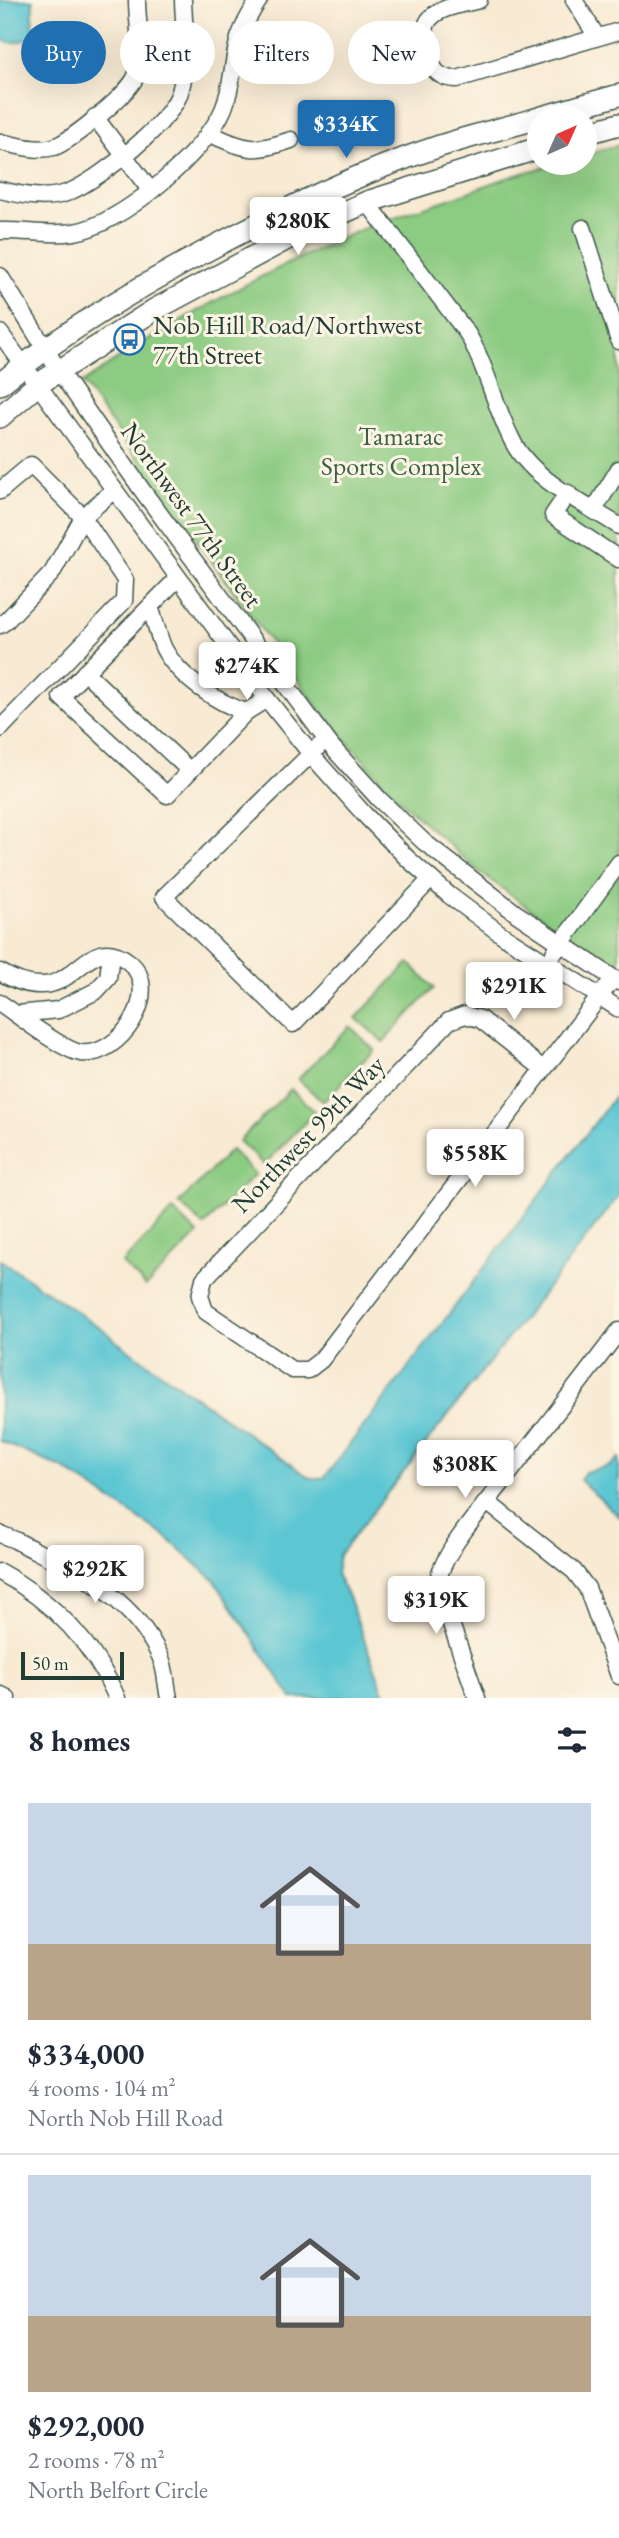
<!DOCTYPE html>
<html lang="en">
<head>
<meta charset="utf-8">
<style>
  body { margin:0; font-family:"EB Garamond",serif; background:#f2f2f3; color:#1f2937; height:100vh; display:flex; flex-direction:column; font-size:26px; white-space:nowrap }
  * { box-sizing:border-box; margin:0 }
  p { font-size:23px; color:#747a83 }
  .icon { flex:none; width:38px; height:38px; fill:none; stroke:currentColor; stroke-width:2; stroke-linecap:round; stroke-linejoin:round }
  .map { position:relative; height:1698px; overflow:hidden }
  .side { display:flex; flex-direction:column; background:#fff; flex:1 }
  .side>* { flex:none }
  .banner { position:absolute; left:21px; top:21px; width:578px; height:63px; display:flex; gap:14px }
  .needle { width:46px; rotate:45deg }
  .buttons { position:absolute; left:527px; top:105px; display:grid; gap:14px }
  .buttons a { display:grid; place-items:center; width:70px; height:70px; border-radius:50%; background:#fff; box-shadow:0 7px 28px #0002; font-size:35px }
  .scale { position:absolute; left:21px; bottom:18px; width:103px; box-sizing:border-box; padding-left:7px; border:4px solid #1f3d34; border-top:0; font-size:19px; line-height:24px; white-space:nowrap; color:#1f3d34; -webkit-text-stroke:5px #fcf5e5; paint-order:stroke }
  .price { position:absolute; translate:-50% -60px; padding:0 16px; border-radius:7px; background:#fff; color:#222; font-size:23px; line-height:46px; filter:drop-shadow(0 2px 4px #0008) }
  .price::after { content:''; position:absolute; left:50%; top:42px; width:21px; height:16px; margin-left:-10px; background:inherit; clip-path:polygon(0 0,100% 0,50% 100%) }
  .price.on { background:#1f6fb2; color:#fff }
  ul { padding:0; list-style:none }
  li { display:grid; align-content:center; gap:14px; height:371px; padding:0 28px }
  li+li { border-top:2px solid #e0e1e3 }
  li span { display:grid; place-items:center; height:217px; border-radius:0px; color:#555 }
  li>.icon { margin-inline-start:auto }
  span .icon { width:126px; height:126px; fill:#fffc; stroke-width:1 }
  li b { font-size:30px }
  h2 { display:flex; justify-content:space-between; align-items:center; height:84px; padding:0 28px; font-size:30px }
  .pill { padding:0 24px; border-radius:32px; background:#fff; box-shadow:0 7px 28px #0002; font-size:24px; line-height:63px }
  .pill.on { background:#1f6fb2; color:#fff }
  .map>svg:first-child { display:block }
  .green { fill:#8ccb82; stroke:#56845b; stroke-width:2 }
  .water { fill:#5bc6d3; stroke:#3d8284; stroke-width:2 }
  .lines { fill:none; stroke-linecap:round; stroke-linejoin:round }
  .minor-casing { stroke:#40574c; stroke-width:19 }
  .major-casing { stroke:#40574c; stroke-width:24 }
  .minor { stroke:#fff; stroke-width:16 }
  .major { stroke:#fff; stroke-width:21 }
  .labels { text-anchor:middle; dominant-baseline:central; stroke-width:6; stroke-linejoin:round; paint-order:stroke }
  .poi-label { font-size:26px; fill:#1f3d34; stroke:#fcf5e5; text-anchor:start }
  .park-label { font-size:26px; fill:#3a6048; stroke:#fcf5e5 }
  .street-label { font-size:26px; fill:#1f3d34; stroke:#fcf5e5 }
</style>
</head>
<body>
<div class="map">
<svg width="619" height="1698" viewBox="0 0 619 1698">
  <rect width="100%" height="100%" fill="#fcf5e5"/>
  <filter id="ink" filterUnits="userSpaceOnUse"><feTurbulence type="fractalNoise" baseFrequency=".0143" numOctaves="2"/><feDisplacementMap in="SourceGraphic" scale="14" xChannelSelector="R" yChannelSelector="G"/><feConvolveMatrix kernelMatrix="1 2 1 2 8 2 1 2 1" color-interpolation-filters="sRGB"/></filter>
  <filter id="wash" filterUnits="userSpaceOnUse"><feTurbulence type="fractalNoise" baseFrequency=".00686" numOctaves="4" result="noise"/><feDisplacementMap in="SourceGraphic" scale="28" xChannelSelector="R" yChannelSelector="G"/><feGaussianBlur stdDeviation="1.57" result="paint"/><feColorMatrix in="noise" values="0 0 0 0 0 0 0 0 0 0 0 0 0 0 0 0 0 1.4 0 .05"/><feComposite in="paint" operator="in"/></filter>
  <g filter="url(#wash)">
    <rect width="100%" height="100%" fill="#f8ead3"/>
    <!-- green -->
    <g class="green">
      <path d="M619,145V964L555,927L478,871L397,798L322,713L82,383C164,326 255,277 347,236C380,220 417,210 452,198C495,182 539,163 584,163L585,155Z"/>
      <path d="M409,963L434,988L383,1042L356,1018Z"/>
      <path d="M350,1026L374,1050L323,1102L298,1079Z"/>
      <path d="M291,1089L315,1112L264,1165L239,1141Z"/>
      <path d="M231,1150L255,1174L204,1226L179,1203Z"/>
      <path d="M173,1210L198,1234L146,1286L122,1263Z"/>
    </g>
    <!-- water -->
    <g class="water">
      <path d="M0,0H33L32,38L13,43L0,40Z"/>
      <path d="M619,1091V1196L339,1555L336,1574L348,1597L386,1698H292L214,1580L165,1536L64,1469L0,1441V1260L108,1333L116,1341L310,1478H324Z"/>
      <path d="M619,1458V1517L580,1480L585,1472L610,1466Z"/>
    </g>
  </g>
  <g filter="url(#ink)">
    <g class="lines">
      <defs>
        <g id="minor">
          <path d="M479,0C464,4 438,7 429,20C421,31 427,56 433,67C438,76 448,79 457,79L619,31"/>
          <path d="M574,0L597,37"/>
          <path d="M95,117L150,190"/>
          <path d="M208,133C245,149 252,154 291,140"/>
          <path d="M0,142C16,145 37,152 54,147C71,141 130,93 136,76C144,54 137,23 137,0"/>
          <path d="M0,190C22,195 47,201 69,192C100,179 171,123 180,92C189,62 184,30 183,0"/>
          <path d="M367,202L467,333C487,367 494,404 511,438C529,478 583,503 619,526"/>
          <path d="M583,228L619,341"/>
          <path d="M0,231C25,230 49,236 74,232C120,226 205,152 223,110C233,87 232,61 239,38C244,24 251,12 259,0"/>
          <path d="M0,276L59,371L142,490L331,746L379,799L424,842L517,914L619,982"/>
          <path d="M0,333L267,699L315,759L364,814L408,859L449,895L501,934L619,1009"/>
          <path d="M0,491L31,465L83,517L52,573L6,621L0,625"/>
          <path d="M568,493L553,515L619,559"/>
          <path d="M594,510L619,469"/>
          <path d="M178,578L61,697L167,795L246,712L267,699"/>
          <path d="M150,607C155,620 158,636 164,649C179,677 217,703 246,712"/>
          <path d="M85,672L189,770"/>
          <path d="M0,729L124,601L125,580L83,517L114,490"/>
          <path d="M318,747L164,897L293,1024L431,879"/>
          <path d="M554,953L619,863"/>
          <path d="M0,972C15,981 32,988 50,984C78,979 95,934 129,962C164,991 120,1058 81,1053C63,1051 17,1014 0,1003"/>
          <path d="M17,1014L58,1010L96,991L108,978L111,954"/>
          <path d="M543,1069L480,1019L465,1015L449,1021L204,1279L200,1296L205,1311L292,1370H308L321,1360L613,979"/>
          <path d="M487,1502L574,1571L587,1588L619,1676"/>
          <path d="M0,1534L15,1540C73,1571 130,1593 160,1656C166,1668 166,1685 169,1698"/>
          <path d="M0,1572C52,1601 93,1643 117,1698"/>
          <path d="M1,1695L7,1698"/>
          <path d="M477,1698L437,1584C443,1550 483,1508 504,1480C542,1431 581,1381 619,1331"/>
        </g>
        <g id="major">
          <path d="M542,117L619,95"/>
          <path d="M584,134L619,124"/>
          <path d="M0,384C67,329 142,285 219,244C289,207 361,172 437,147C470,136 505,128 539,118"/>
          <path d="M0,417L37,385L154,310L300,232L367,202L539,148"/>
        </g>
      </defs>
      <!-- minor casing -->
      <use href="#minor" class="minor-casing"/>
      <!-- major casing -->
      <use href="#major" class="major-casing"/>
      <!-- minor -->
      <use href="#minor" class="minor"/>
      <!-- major -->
      <use href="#major" class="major"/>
    </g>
  </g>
  <!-- icons -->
  <defs>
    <symbol id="bus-ring" viewBox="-11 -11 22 22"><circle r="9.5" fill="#fcf5e5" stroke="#1f6fb2" stroke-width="1.5"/><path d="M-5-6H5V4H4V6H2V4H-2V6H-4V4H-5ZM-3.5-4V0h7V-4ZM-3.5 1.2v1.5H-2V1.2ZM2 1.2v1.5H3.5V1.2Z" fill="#1f6fb2"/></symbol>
  </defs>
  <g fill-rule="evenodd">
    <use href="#bus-ring" x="112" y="322" width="35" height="35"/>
  </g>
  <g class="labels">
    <!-- poi labels -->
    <g class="poi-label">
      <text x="153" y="325">Nob Hill Road/Northwest<tspan x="153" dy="30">77th Street</tspan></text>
    </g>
    <!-- park labels -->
    <g class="park-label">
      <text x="401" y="436">Tamarac<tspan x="401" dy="30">Sports Complex</tspan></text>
    </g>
    <!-- street labels -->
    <g class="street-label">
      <text transform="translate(192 515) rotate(54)">Northwest 77th Street</text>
      <text transform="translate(308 1134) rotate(-46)">Northwest 99th Way</text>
    </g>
  </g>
</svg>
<div class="buttons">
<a><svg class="needle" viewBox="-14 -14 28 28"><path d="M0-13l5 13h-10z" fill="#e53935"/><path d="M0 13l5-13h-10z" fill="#747a83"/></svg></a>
</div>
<div class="scale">50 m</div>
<b class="price on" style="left:346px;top:160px">$334K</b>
<b class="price" style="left:298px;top:257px">$280K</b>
<b class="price" style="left:247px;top:702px">$274K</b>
<b class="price" style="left:514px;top:1022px">$291K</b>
<b class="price" style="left:475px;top:1189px">$558K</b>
<b class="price" style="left:465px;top:1500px">$308K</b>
<b class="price" style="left:95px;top:1605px">$292K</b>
<b class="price" style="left:436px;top:1636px">$319K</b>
<div class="banner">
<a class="pill on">Buy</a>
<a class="pill">Rent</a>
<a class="pill">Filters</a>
<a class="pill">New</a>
</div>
</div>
<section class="side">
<h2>8 homes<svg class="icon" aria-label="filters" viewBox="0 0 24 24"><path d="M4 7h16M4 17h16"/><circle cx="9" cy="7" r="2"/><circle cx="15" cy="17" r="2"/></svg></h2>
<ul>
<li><span style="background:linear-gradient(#c9d6e8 65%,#b9a48a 0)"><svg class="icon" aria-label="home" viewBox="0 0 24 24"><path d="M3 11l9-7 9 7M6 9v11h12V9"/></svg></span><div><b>$334,000</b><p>4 rooms · 104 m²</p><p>North Nob Hill Road</p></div></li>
<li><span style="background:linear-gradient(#c9d6e8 65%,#b9a48a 0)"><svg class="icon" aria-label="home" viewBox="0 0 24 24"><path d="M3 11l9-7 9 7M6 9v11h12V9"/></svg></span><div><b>$292,000</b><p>2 rooms · 78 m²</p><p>North Belfort Circle</p></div></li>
</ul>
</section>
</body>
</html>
